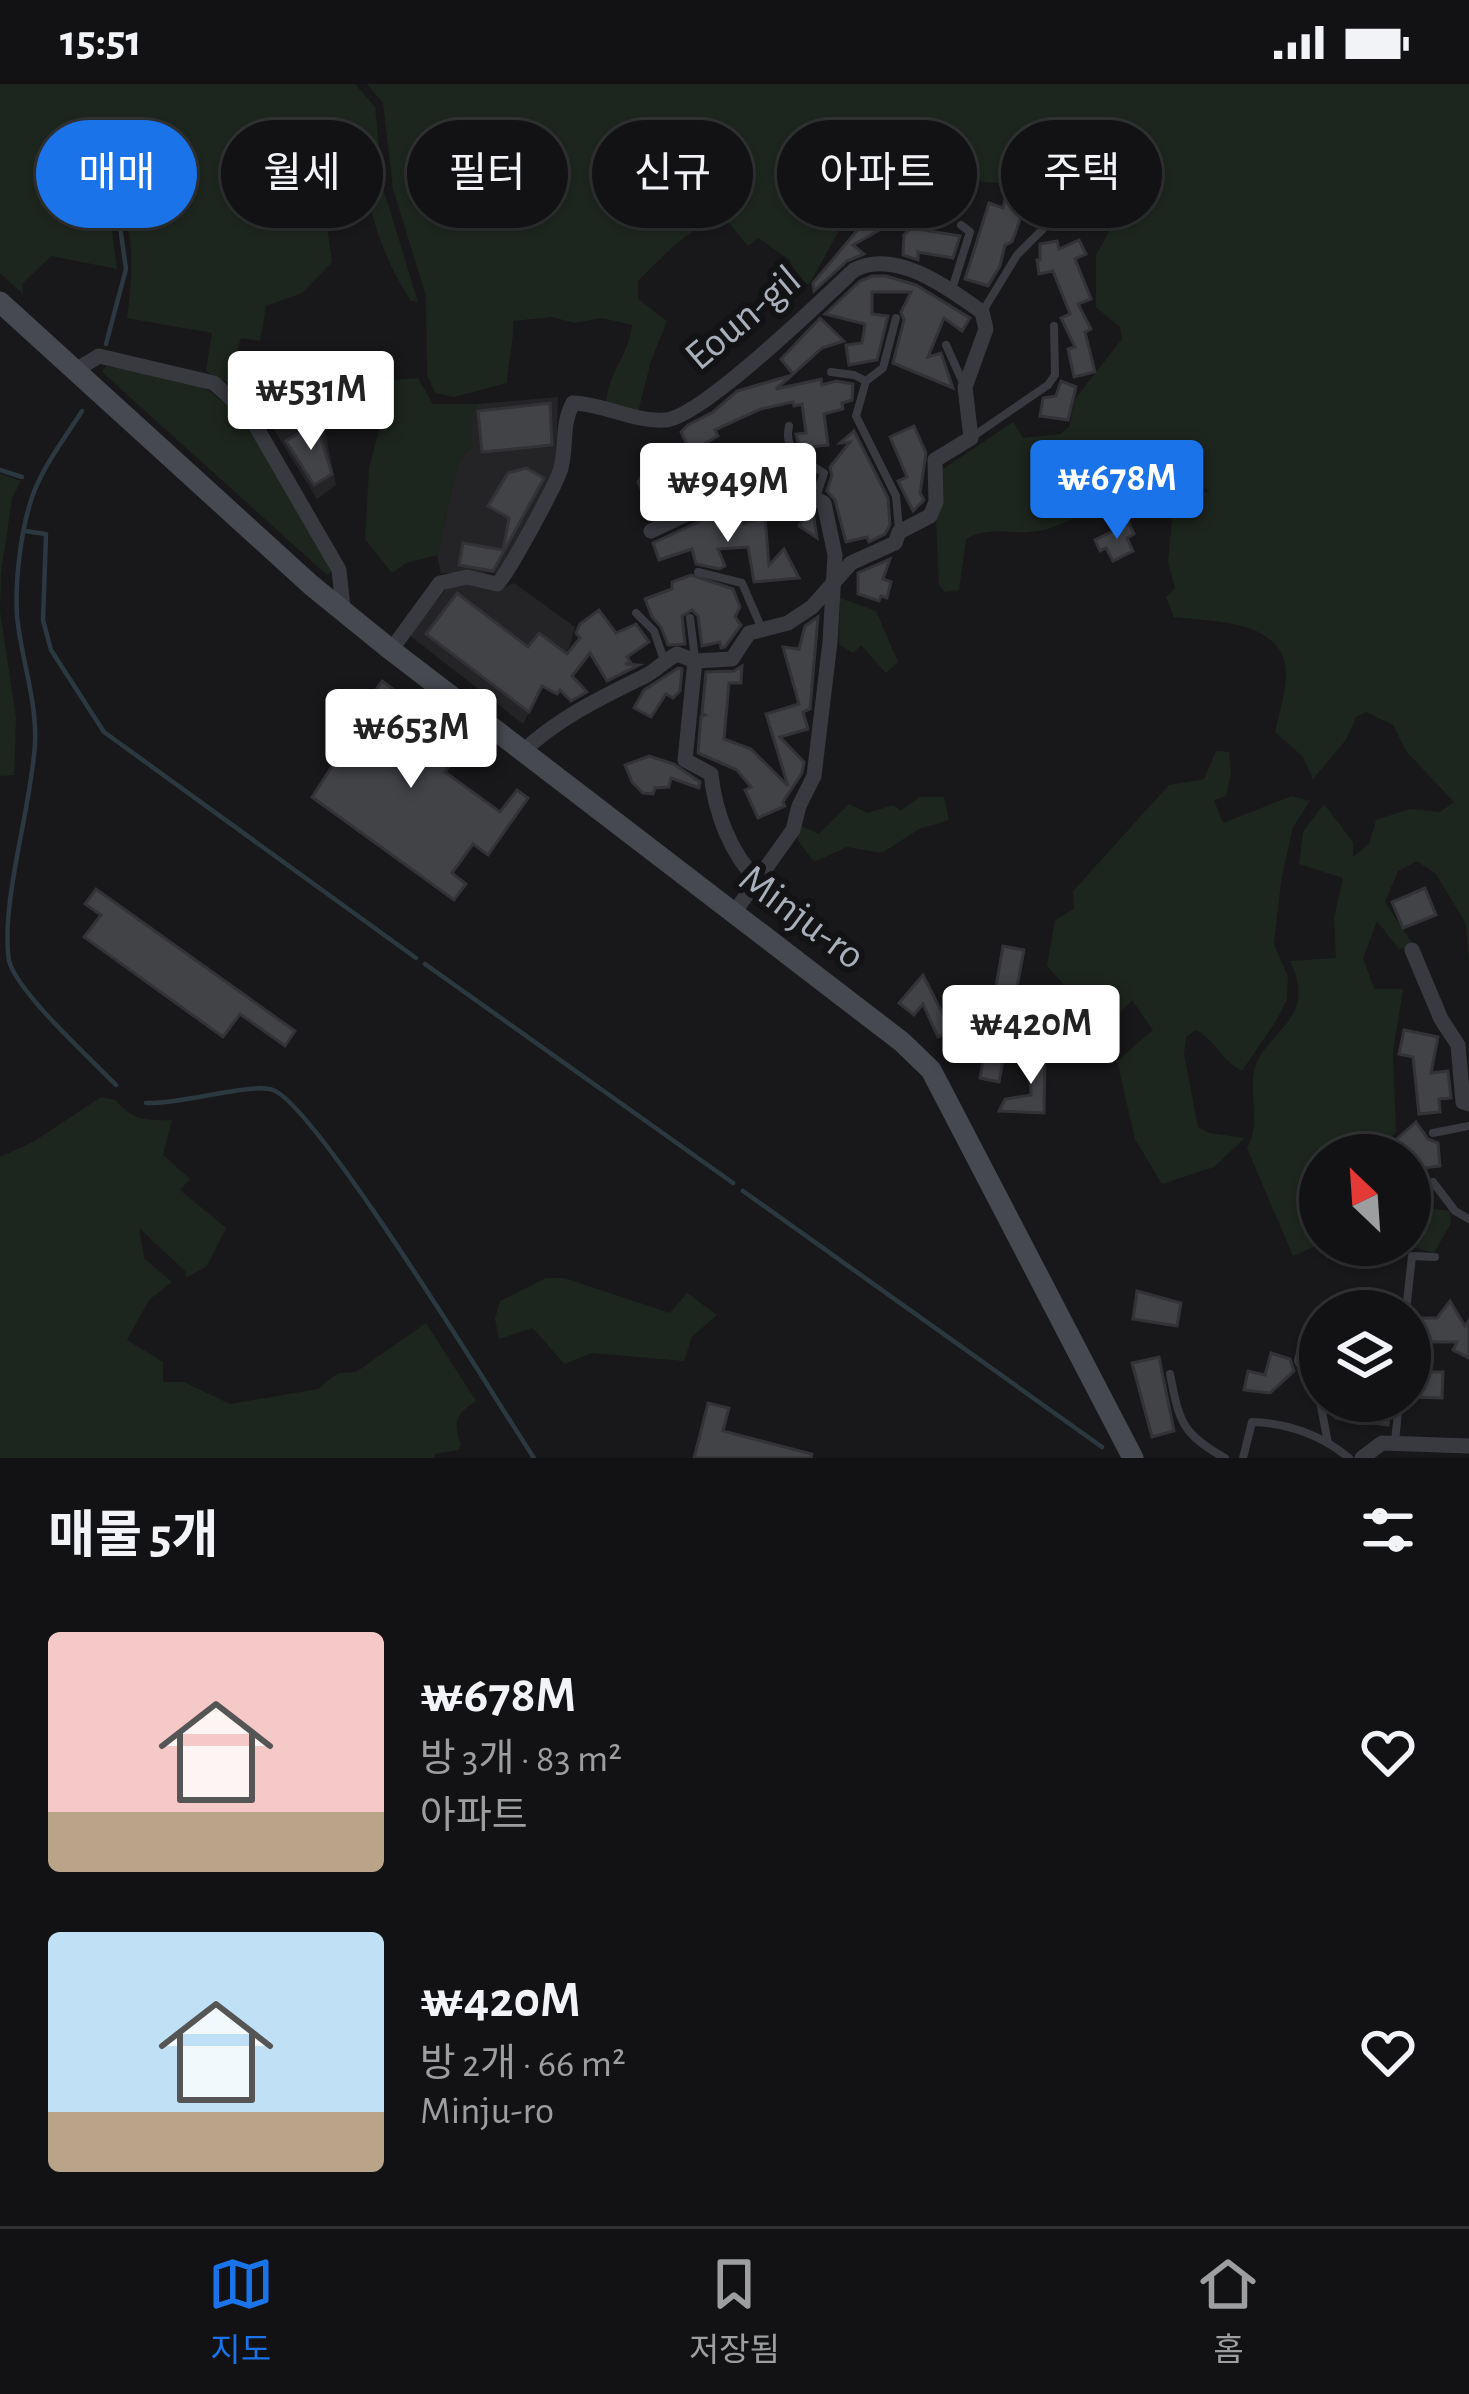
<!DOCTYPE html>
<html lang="ko">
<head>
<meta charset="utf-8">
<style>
  body { margin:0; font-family:"Alegreya Sans","Noto Sans KR",sans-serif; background:#1f2022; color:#f1f3f6; height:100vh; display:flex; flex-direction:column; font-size:45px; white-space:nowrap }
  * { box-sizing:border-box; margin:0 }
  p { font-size:39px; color:#9c9ea0 }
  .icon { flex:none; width:66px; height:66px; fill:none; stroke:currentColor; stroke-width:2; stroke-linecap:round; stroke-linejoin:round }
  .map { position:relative; height:1374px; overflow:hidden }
  .panel { display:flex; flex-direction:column; background:#121214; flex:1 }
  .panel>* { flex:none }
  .top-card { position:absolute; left:36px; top:36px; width:1398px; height:108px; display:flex; gap:24px }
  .needle { width:78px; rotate:335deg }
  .buttons { position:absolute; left:1299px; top:1050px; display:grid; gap:24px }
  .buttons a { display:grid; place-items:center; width:132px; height:132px; border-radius:50%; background:#121214; box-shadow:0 3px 9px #0004,0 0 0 3px #313234; font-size:60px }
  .price { position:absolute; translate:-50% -102px; padding:0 27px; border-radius:12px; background:#fff; color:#222; font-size:39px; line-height:78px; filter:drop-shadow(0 3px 6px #0008) }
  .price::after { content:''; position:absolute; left:50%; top:72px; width:36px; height:27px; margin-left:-18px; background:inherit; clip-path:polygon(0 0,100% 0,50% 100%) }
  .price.current { background:#1a73e8; color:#fff }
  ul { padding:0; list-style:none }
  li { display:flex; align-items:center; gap:36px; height:300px; padding:0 48px }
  li span { display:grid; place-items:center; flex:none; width:336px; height:240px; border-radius:12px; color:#555 }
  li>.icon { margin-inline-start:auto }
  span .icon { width:144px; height:144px; fill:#fffc; stroke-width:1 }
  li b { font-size:51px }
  h2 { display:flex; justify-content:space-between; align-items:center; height:144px; padding:0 48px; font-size:51px }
  .tag { padding:0 42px; border-radius:54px; background:#121214; box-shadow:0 3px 9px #0004,0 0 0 3px #313234; font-size:42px; line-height:108px }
  .tag.current { background:#1a73e8; color:#fff }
  .status { display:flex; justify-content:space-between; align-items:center; height:84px; padding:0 60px; background:#121214; direction:ltr }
  .status svg { height:33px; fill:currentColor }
  .tab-bar { display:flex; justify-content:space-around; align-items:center; height:168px; border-top:3px solid #313234; background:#121214; font-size:33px; color:#9c9ea0 }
  .tab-bar a { display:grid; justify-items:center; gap:6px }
  .tab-bar .current { color:#1a73e8 }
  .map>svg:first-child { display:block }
  .built { fill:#242427 }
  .green { fill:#1d261e }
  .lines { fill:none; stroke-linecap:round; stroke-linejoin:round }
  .stream { stroke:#2c3840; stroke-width:4.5 }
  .building { fill:#424347; stroke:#323237; stroke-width:3 }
  .service { stroke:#383a40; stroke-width:8 }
  .minor { stroke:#383a40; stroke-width:15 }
  .secondary { stroke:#464950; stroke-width:21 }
  .labels { text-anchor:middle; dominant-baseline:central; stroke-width:12; stroke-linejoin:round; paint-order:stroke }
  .street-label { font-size:42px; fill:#a9afbb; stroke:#131315 }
</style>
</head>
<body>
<div class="status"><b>15:51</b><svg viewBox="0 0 49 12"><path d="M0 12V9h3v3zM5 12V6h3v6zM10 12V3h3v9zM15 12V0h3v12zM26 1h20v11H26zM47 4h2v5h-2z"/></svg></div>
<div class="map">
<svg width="1469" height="1374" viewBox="0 0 1469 1374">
  <rect width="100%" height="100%" fill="#18181a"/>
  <!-- built -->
  <g class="built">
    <path d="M290,274L348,290L335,325L323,336L336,401L317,415L263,328L226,298L227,294L267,314L276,277Z"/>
    <path d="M558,313L556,384L503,489H441L437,471L458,378L471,363L470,334L478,320Z"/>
    <path d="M471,498L498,506L514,499L575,543L569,564L550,590L523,640L409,551L448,503Z"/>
  </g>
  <!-- green -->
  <g class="green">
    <path d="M0,0H355L375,23L383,104L418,218L411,217C391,187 379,157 370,122L325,127L332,178L302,209L266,222L260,257L241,254L226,298L206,287L212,249L127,234C133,191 136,146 115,106L109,124L117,185L51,172L22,200L23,210L0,189Z"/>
    <path d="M367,0H1469V880L1466,840L1436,790L1417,777L1398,787L1385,818L1414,862L1399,865L1377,837L1363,874L1374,905H1403L1393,968L1396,1048L1384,1059L1395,1071H1320V1160L1293,1172L1247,1064C1261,1038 1249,1015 1254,988C1262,947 1320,938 1290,877L1336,874L1334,834L1343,794L1299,780L1303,748L1324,720L1353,758V773L1369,760L1376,736L1410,725L1440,728L1454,718L1406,667L1393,641L1366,628L1356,633L1346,656L1313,695L1303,673L1275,648C1279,630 1285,611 1286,592C1287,535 1213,538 1174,533L1166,513L1175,504L1168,478L1172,436L1167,426L1185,415L1209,407L1193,395C1164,411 1133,411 1102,422C1081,429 1061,443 1039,447C1013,452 988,441 966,455L959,506L945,508L939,501L936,435L943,414V385L1013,338L1023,354L1060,350L1069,343L1075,315L1122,255L1120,243L1096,223V171L1125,120L1094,90L1068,101L1053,114L1030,100L983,98L958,73L912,77L841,143L810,199L773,212L793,184L790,176L758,154L748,162L728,138C691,136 664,173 638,197V215L667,237L651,277L637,332L606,320C609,285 629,272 632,241L602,234L574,239L552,233L513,237C514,259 508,277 507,299L454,313L435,309L427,290L426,212L393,105L383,19Z"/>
    <path d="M106,282C133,284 191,294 213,310C264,348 303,431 331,488L327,491L102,288Z"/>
    <path d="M418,294L433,320H478L470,334L471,363L458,378L437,471L406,479L392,489L365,455L369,385L392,296Z"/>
    <path d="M0,390L21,397L12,414L1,489L0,527L16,634L14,691L0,692Z"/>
    <path d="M840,514L876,527L898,578L886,589L861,561L853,569L839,560Z"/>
    <path d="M1216,667L1229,668L1231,690L1226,712L1214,716L1223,739L1292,712L1310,717L1293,743L1281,797L1274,860L1288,893L1287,915L1276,937L1242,987C1222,977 1215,956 1196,946L1186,953L1184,970L1198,1043L1209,1049L1245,1054L1214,1083L1162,1100L1135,1055L1117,977L1153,946L1132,916L1098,953L1068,927L1065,902L1047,882L1055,836L1074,825L1073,807L1169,701L1204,695Z"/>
    <path d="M920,713H944L949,736L919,745L882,769L847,763L814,778L797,755L801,742L819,750L849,720L867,729L894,721L900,727Z"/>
    <path d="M101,1013L116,1016C131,1036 148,1037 172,1036L163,1071L190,1095L180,1106L226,1144L207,1182L186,1194L185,1187L139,1144L144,1174L172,1198L149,1216L127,1256L163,1278V1298H184L230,1320L318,1305L338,1289L356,1288L426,1239L476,1317C455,1331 453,1337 461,1361L458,1366L435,1370L434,1374H0V1073L33,1058Z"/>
    <path d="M1410,1122L1450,1127L1451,1139L1434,1169L1406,1161H1410Z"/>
    <path d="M546,1194H564L670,1229L687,1209L717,1231L692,1253L684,1277L592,1269L564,1280L533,1244L499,1255L495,1235L500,1217Z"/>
  </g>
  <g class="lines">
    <!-- stream -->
    <g class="stream">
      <path d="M106,260L126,185L117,121"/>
      <path d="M82,327C63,357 38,388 29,423C20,454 15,500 17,532C21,574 37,616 35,659C32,721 0,819 9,877C18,909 90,974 116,1001"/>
      <path d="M0,386L22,393"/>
      <path d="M25,447L46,450L43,536L51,566L104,648L416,874"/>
      <path d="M425,880L733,1099"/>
      <path d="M146,1019C180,1021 252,998 273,1006C316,1021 497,1318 534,1374"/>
      <path d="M743,1107L1102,1363"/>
    </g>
  </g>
  <!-- building -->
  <g class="building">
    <path d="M1008,102H1033L1047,112L1036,140L1030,108L1012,158L1005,161L1000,182L988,202L965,195L989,119L1003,124Z"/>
    <path d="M857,134L890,140L853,161L864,170L847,177L814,207L813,199L861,142Z"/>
    <path d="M911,144L960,152L953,174L918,168V176L903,171L904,151Z"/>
    <path d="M1079,156L1086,170L1075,175L1091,215L1078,220L1091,245L1085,248L1095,288L1074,293L1068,265L1075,263L1061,234L1070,230L1053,187L1039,190L1037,176H1040V160L1057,157L1059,165Z"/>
    <path d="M872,192H886L916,201L970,234L962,247L944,234L928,273L941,269L953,304L893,279L904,236L901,228L911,208H872V230L888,232L877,276L849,281L846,261L862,259L865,240L825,230L860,197Z"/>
    <path d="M820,234L844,257L822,264L793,290L781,275Z"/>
    <path d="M292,278L342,294L324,330L305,321L315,302L288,292Z"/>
    <path d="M792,291L776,305L821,295L822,301L836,297L853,300L852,316L842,319L843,325L824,330L828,361L802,364L799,361L796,350L806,349L802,320L794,322L793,318L761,325L715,346L718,352L704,360L723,368L748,388L706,408L703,401L658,420L646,416L638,398L644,388L679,382L676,377L692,371L681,348L688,341L713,328L737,307Z"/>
    <path d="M1061,297L1076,303L1068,336L1040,332L1043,314L1056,312Z"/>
    <path d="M550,319L552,361L482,368L478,327Z"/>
    <path d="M316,338L332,390L314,401L286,357Z"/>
    <path d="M914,342L926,369L920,409L924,416L913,427L898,397L907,393L890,353Z"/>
    <path d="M854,347L888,414L890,441L885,450L869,458L867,453L846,458L835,416L827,407L832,391L830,383L850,358L840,359Z"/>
    <path d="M526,384L544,394L493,487L459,481L463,459L503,466L509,434L488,422L508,389Z"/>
    <path d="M774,409L813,427L817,454L799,442L802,437L769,420Z"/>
    <path d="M735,421L743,440L765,433L769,481L784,465L799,494L754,498L748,463L718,465L725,482L719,485L696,480L692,465L659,476L653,459Z"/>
    <path d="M1129,439L1134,450L1127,454L1133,467L1113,477L1106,464L1100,467L1095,456Z"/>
    <path d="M890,475L883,495L891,498L887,514L881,512L879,517L858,510V489Z"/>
    <path d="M691,491L733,505L740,523L735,533L741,541L725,563L721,564L720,558L702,562L698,532L692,526L682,532L685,560L668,561L661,543L652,533L645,515L672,505V498Z"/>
    <path d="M457,509L528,563L539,549L567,570L580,554L576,549L580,540L599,526L616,549L636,540L649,558L627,573L631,579L625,580L639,581L607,597L590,569L572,592L587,608L571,617L560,606L557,610L542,602L529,628L426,550Z"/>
    <path d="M818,533L810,625L803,628L808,645L780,653L804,678L802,689L783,718L785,722L758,734L745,706L751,703L737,686L698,669L701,632L705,631L702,629L706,588L734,587L742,582L741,599H729L724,655L751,665L788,702L766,630L799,620L783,563L799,565L805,542Z"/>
    <path d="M678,584L682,585L680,607L673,614L666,610L651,633L634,624L644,606Z"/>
    <path d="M382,597L467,658L445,688L500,728L517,706L528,714L488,771L473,760L452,789L466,800L454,816L312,713L342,667L337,663Z"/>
    <path d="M649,672L674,680L700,698L699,704L671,694L669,703L655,704L653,710L643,709L632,698L625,681Z"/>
    <path d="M1425,804L1436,831L1403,844L1392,818Z"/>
    <path d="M96,805L295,947L285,962L240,930L223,953L84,853L101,831L85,820Z"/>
    <path d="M1003,862L1024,866L999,998L980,994Z"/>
    <path d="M923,891L951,946L938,953L923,920L914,931L899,919Z"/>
    <path d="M1404,946L1438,953L1431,989L1448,987L1451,1014L1439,1015L1440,1028L1419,1030L1413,973L1399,970Z"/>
    <path d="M1030,963L1045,970L1044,1029L999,1027L1005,1015L1031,1011L1030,978L1024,975Z"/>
    <path d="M1416,1038L1428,1055L1438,1059L1440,1082L1423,1084L1422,1119H1410V1071H1399L1390,1061Z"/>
    <path d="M1137,1207L1181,1219L1177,1242L1133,1235Z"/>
    <path d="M1450,1217L1465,1242L1469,1236V1274L1453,1266L1457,1258H1413V1234H1437Z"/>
    <path d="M1271,1269L1290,1275L1294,1287L1270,1309L1244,1306L1248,1287L1265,1291Z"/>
    <path d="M1159,1273L1174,1347L1152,1353L1132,1279Z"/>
    <path d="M1410,1288H1443L1442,1314L1410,1313Z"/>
    <path d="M1344,1317H1381L1380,1324H1390L1388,1341L1336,1334L1337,1318L1345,1320Z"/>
    <path d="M708,1319L729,1324L723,1347L812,1370L811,1374H694Z"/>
  </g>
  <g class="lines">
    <!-- service -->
    <g class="service">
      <path d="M952,205L970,148L961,141"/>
      <path d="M983,227L1017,171L1043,145L1052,119L1075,103L1095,95"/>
      <path d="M896,234L883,284L866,297L856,332L896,412L899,446"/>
      <path d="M946,261L964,301"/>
      <path d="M831,288L854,291L866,297"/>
      <path d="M789,342C783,369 804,376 824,389L816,413"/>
      <path d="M972,353L1048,301L1055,291L1054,242"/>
      <path d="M731,366L766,391"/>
      <path d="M698,488L742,499L761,543"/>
      <path d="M636,529L654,547L664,576"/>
      <path d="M690,534L695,574"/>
      <path d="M1433,1049L1469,1042"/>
      <path d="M1433,1098L1455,1127L1469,1135"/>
      <path d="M1374,1224L1390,1227"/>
      <path d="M1406,1227L1412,1172L1435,1173"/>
      <path d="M1300,1269L1298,1277L1320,1317"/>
      <path d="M1170,1290C1179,1336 1181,1350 1225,1374"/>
      <path d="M1320,1317L1328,1359"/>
      <path d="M1395,1358L1399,1317"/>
      <path d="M1243,1374L1252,1338C1287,1339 1322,1351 1349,1374"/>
    </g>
    <!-- minor -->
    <g class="minor">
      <path d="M76,286L99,272L214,299L250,332L339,486L343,524"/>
      <path d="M651,447L767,392L824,419L835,471L830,558L814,692L799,722L793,746L733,830"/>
      <path d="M391,566L440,499L467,493L497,500C506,494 558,397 561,384C567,361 561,341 573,319C605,320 633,338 665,336C701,334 822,216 854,186C896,164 948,204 982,228L986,245L965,303L971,354L935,376L936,418L930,432L899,448L895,459L851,479L812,523L788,539L749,549L732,575L695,577L677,570C665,576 657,586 645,592C600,614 558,634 521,669"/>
      <path d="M695,577L685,676L711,690C715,728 730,769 758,797"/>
      <path d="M1412,866L1441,935L1458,961L1463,1018L1469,1020"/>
      <path d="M1362,1374L1382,1359L1469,1362"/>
    </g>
    <!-- secondary -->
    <path class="secondary" d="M0,218L311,501L391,566L902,958L931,986L1133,1374"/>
  </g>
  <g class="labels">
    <!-- street labels -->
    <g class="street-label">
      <text transform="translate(743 234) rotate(-40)">Eoun-gil</text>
      <text transform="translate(802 833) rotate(37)">Minju-ro</text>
    </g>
  </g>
</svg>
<div class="buttons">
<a><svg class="needle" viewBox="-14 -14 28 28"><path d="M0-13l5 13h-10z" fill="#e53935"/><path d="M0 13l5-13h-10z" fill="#9c9ea0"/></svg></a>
<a><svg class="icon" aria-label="layers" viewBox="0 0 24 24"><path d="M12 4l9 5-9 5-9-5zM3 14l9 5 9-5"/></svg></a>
</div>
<b class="price" style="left:311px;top:369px">₩531M</b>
<b class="price current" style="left:1117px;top:458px">₩678M</b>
<b class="price" style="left:728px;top:461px">₩949M</b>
<b class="price" style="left:411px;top:707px">₩653M</b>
<b class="price" style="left:1031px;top:1003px">₩420M</b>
<div class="top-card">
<a class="tag current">매매</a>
<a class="tag">월세</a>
<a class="tag">필터</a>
<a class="tag">신규</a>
<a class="tag">아파트</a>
<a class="tag">주택</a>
</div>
</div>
<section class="panel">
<h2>매물 5개<svg class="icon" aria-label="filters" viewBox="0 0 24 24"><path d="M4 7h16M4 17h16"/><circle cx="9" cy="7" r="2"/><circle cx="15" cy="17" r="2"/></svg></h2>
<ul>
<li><span style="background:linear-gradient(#f6c9c9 75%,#b9a48a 0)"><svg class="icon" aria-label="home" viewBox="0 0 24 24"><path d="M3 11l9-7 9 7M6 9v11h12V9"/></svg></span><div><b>₩678M</b><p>방 3개 · 83 m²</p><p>아파트</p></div><svg class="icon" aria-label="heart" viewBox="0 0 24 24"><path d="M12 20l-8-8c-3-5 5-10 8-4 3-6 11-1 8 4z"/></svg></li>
<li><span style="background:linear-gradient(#bfe0f5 75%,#b9a48a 0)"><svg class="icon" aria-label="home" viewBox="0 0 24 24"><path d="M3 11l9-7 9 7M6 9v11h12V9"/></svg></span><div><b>₩420M</b><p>방 2개 · 66 m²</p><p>Minju-ro</p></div><svg class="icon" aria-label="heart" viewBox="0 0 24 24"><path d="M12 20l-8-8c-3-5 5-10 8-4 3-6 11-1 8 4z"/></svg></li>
</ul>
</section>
<nav class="tab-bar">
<a class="current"><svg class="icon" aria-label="map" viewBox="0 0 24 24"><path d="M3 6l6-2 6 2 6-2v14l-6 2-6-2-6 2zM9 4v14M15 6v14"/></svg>지도</a>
<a><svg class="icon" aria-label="saved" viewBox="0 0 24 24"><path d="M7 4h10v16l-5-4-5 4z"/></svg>저장됨</a>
<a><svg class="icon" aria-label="home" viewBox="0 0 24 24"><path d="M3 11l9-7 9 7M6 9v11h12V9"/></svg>홈</a>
</nav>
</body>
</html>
